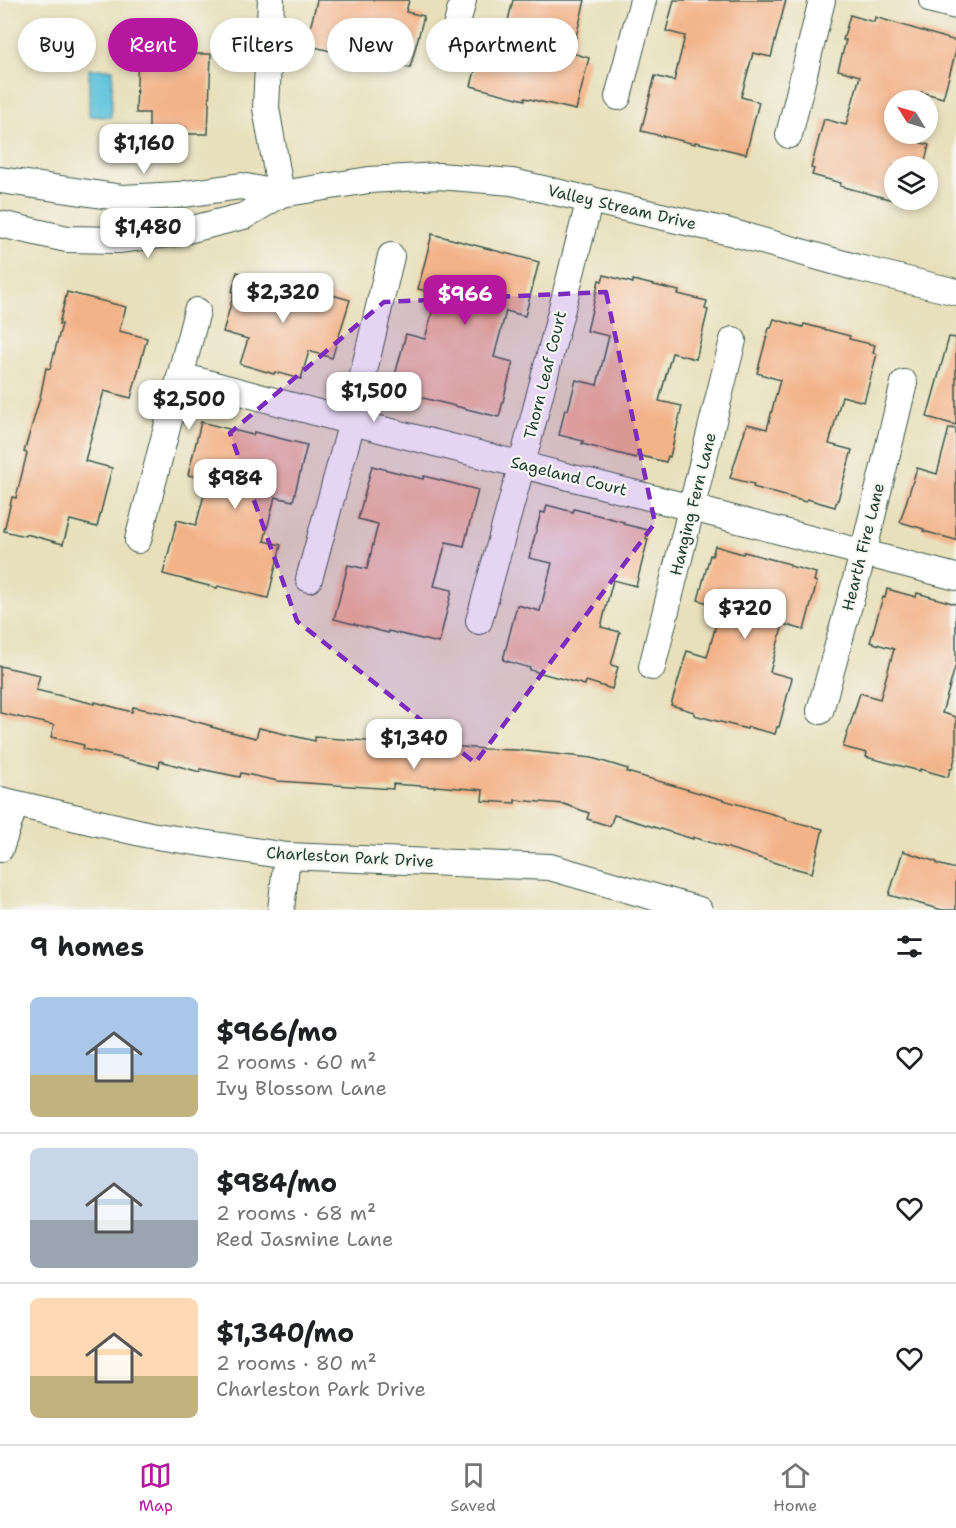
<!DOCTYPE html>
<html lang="en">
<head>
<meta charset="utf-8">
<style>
  body { margin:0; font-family:"Shantell Sans",sans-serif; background:#f2f2f2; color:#202124; height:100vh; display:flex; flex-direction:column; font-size:22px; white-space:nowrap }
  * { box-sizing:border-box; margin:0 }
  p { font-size:20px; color:#757577 }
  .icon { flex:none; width:33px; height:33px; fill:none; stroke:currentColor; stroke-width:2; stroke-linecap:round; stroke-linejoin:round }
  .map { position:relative; height:910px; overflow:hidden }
  .sheet { display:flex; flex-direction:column; background:#fff; flex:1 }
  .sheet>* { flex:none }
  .top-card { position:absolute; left:18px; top:18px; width:600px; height:54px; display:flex; gap:12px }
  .needle { width:39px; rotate:307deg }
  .fabs { position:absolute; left:884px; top:90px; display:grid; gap:12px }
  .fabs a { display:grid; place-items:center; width:54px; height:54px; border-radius:50%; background:#fff; box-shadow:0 3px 9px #0003; font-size:30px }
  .price { position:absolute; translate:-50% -51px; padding:0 14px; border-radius:12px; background:#fff; color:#222; font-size:20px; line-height:39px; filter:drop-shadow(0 2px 3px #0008) }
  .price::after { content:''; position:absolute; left:50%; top:36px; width:18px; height:14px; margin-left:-9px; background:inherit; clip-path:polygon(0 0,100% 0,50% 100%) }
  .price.current { background:#b5179e; color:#fff }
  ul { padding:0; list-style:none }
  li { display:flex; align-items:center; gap:18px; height:150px; padding:0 30px }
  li+li { border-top:2px solid #e0e0e0 }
  li span { display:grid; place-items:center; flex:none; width:168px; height:120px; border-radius:9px; color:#555 }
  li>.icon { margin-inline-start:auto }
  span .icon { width:72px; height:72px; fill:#fffc; stroke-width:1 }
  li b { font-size:26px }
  h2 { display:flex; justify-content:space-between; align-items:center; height:72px; padding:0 30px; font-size:26px }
  .tag { padding:0 21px; border-radius:27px; background:#fff; box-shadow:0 3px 9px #0003; font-size:21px; line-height:54px }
  .tag.current { background:#b5179e; color:#fff }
  .tab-bar { display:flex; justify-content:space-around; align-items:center; height:84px; border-top:2px solid #e0e0e0; background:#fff; font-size:16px; color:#757577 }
  .tab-bar a { display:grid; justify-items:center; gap:3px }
  .tab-bar .current { color:#b5179e }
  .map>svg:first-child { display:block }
  .water { fill:#5ec2db; stroke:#3e8088; stroke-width:1.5 }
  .building { fill:#f3b389 }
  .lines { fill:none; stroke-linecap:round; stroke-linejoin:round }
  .minor-casing { stroke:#3d5548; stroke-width:28 }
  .minor { stroke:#fff; stroke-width:26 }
  .marked { fill:#7b2cbf; fill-opacity:0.2; stroke:#7b2cbf; stroke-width:4.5; stroke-dasharray:12 8; stroke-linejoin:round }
  .labels { text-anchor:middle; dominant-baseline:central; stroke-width:4.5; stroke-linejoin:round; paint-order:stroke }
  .street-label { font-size:16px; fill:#1f3d34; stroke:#f6f6f2 }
</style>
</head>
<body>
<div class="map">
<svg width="956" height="910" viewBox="0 0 956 910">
  <rect width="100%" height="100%" fill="#f6f6f2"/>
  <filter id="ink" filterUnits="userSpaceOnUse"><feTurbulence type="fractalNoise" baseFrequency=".0167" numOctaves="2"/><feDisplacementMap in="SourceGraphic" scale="12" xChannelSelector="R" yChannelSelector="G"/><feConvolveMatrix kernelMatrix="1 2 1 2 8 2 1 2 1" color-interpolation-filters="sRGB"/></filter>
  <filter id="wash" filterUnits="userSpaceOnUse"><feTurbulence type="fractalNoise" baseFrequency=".008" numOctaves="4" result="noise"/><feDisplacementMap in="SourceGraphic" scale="24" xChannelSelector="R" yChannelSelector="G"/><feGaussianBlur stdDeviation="1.35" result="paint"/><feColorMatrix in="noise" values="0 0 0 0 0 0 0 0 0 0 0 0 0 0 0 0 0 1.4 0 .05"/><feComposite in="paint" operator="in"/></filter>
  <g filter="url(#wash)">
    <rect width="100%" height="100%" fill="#e8e0bb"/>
    <!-- water -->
    <path class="water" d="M89,69H113L111,117L89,116Z"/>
    <g id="blocks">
      <!-- building -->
      <g class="building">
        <path d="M317,0H409L406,12L424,16L410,68L360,56L359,58L306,45Z"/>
        <path d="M513,0H585L572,53L589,58L576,110L525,98V100L471,86L485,32L504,37Z"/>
        <path d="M674,0H786L771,57L753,53L741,97L759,102L746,154L695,142V144L641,131L655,76L674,81L685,36L666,31Z"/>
        <path d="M850,15L874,22L875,17L956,41V51L943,98L921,92L918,100H894V134H909L908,139L929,145L924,166H894L893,200L840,186L841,183L812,175L814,169L811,168L824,119L846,125L860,76L838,70L846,40H843Z"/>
        <path d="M164,41H193V54H211L208,134H149V113H136L138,52H163Z"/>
        <path d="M432,234L539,262L525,316L506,311L494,357L513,362L499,417L391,390L406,334L425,339L437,294L418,289Z"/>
        <path d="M237,272L317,294L318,291L350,300L332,358L309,351L301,379L275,372L274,374L240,364L248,339L223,332L234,293L232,292Z"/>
        <path d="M604,275L633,283V280L679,291L678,294L707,301L705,309L708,310L696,359L672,353L659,401L682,406L670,457L668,456L666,462L637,455L636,458L582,444L583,441L559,435L565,409L568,410L576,380L597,385L609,336L587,331L599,280L602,281Z"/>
        <path d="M67,292L126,307L119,331L147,338L131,398L104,391L92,434L85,461L112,468L97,527L70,520L63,544L26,534L25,536L4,531L12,497L16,498L27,453L24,452L40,398L46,368L50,369L62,324H59Z"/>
        <path d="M774,319L803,327L804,324L850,336L849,339L875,345L873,353L877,354L864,402L842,396L829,444L852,450L838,500H837L835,507L807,499L806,502L753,487L754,484L730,478L747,424L767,429L780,380L757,373L769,328H771Z"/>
        <path d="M949,337L956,338V425L927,417Z"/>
        <path d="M201,422L253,435L254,432L307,445L293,501L275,497L264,541L281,545L268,598L218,586L217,588L163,574L177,520L196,525L208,480L188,475Z"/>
        <path d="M949,428L956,429V540L923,531L924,529L900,522L917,468L937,474Z"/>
        <path d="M372,466L423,479L424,476L478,490L464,546L446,542L434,586L452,590L439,643L388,631V633L334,619L348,565L367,569L378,524L358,519Z"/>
        <path d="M547,505L573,512L574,509L624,522L623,524L648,530L646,539H648L636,586L613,580L601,627L620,632L611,665L618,667L612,689L586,681L585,685L530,670V668L503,660L517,605L540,611L552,563L529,558L541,512L545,513Z"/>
        <path d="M715,546L743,554L744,552L790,564V566L816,573L814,581L817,582L804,630L783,624L770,672L792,678L779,727H777L775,734L748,727L747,729L694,715V712L671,705L687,651L707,657L721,607L698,600L710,555L712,556Z"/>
        <path d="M887,589L916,597L917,593L956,604V664L942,713L956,717V754L952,769H950L948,777L920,769V771L866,757L867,753L843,747L860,693L880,699L894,649L870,642L883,597L885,598Z"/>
        <path d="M0,666L40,675L36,690L95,704V702L132,712L133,707L167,714L212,726L211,727L256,738L259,728L315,741V737L405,744L406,742L485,749L517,750L592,758L628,769L627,772L786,818V820L823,829L812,873L779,864L693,837V839L614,815L610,826L587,819L589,813L564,804L515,800V803L482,801L483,790L435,786V787L393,784V789L278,781L241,773L240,777L200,769V772L160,761L159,767L83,749L84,745L51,737L54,725L0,713Z"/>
        <path d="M903,851L937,862V864L956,869V910H942L889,895Z"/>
      </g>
    </g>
  </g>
  <g filter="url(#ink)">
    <use href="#blocks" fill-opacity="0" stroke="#3d5548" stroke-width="1.5"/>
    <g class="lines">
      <defs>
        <g id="minor">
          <path d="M271,0L266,108L281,194"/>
          <path d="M932,0L956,6"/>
          <path d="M452,44L463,0"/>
          <path d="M618,97L643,0"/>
          <path d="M789,135L822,0"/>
          <path d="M0,180L123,198L178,195L241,186L281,194L369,180L439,176L512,182L730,232L858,268L956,292"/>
          <path d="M0,224L67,239L118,240L176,233L244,216L281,194"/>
          <path d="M181,376L352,422L692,508L956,577"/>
          <path d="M138,540L197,311"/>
          <path d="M309,579L352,422L391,256"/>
          <path d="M479,621L522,464L590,199"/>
          <path d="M652,667L733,340"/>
          <path d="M820,711L863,554L904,383"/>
          <path d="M0,800L150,835L287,856L550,867L699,910"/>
          <path d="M0,849L15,804"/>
          <path d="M281,910L287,856"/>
        </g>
      </defs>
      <!-- minor casing -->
      <use href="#minor" class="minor-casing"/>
      <!-- minor -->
      <use href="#minor" class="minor"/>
    </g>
  </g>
  <!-- marked area -->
  <path class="marked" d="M606,292L655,523L475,763L297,621L230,433L384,302Z"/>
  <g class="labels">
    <!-- street labels -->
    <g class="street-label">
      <text transform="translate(622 207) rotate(13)">Valley Stream Drive</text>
      <text transform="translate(545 375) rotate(-76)">Thorn Leaf Court</text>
      <text transform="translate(569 476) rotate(14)">Sageland Court</text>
      <text transform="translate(693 504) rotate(-76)">Hanging Fern Lane</text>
      <text transform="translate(863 547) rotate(-76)">Hearth Fire Lane</text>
      <text transform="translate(350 857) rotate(3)">Charleston Park Drive</text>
    </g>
  </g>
</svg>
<div class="fabs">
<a><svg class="needle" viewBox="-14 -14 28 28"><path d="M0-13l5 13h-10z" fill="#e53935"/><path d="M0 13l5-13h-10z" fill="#757577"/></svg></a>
<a><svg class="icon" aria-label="layers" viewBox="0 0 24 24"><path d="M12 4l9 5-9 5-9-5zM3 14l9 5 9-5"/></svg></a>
</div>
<b class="price" style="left:144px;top:175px">$1,160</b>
<b class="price" style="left:148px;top:259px">$1,480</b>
<b class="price" style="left:283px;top:324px">$2,320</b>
<b class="price current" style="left:465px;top:326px">$966</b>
<b class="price" style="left:374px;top:423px">$1,500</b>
<b class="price" style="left:189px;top:431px">$2,500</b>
<b class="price" style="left:235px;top:510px">$984</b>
<b class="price" style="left:745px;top:640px">$720</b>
<b class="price" style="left:414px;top:770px">$1,340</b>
<div class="top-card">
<a class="tag">Buy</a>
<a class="tag current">Rent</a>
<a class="tag">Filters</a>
<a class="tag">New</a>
<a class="tag">Apartment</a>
</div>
</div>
<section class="sheet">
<h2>9 homes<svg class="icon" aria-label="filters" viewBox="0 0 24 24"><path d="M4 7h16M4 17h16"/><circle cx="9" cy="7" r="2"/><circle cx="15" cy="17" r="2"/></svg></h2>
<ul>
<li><span style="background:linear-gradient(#a9c7e8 65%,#c2b280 0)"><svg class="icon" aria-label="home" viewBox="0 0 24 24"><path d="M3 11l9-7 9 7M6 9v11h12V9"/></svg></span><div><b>$966/mo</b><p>2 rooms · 60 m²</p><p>Ivy Blossom Lane</p></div><svg class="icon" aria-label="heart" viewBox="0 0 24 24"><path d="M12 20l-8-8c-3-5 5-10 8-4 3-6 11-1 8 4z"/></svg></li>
<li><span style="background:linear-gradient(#c9d6e8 60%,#9aa5b1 0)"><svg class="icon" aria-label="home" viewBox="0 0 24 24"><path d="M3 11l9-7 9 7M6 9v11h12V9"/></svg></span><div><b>$984/mo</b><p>2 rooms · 68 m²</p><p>Red Jasmine Lane</p></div><svg class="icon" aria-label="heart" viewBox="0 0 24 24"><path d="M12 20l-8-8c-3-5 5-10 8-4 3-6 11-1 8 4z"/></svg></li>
<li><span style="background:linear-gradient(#ffd9b3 65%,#c2b280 0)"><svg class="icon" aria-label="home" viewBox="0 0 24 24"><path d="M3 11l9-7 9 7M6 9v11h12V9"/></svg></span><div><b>$1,340/mo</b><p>2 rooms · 80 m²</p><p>Charleston Park Drive</p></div><svg class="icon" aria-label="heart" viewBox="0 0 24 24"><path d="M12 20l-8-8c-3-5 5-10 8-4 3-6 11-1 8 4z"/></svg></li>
</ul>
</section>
<nav class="tab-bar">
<a class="current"><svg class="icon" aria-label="map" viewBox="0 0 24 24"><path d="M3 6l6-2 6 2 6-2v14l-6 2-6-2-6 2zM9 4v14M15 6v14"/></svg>Map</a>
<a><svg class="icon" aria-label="saved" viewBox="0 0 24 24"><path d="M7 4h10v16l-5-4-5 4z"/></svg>Saved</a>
<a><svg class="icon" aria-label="home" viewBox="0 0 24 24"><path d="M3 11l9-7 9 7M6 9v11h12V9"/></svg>Home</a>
</nav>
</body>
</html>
